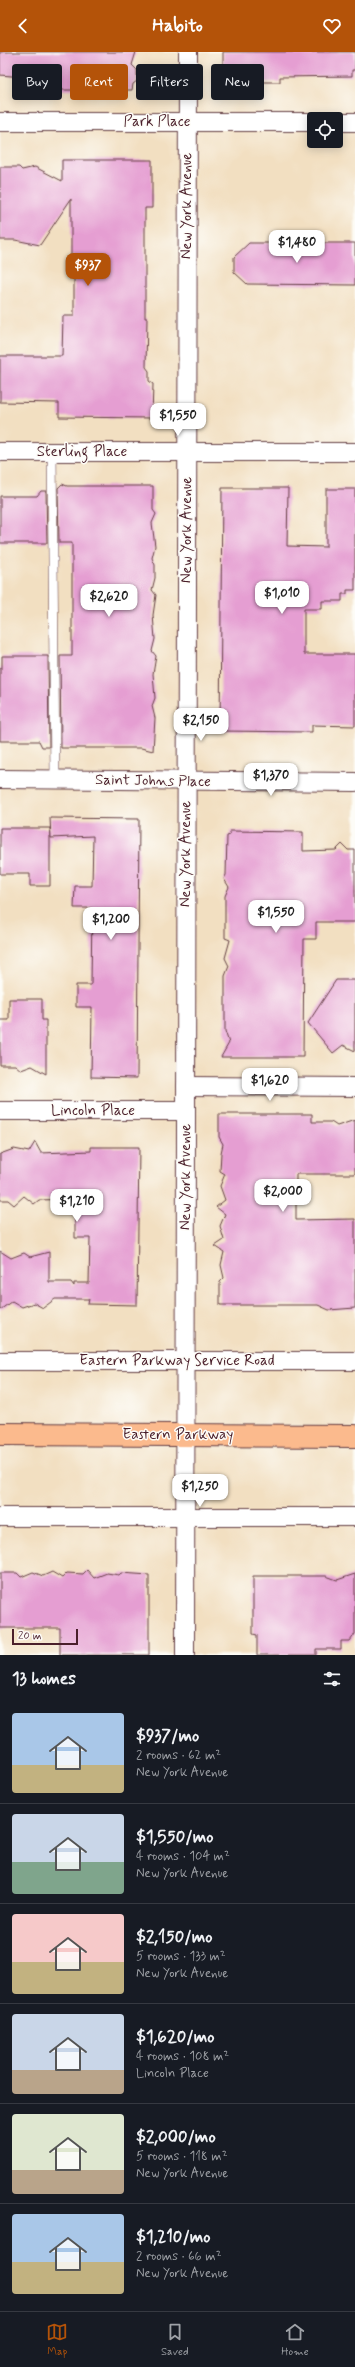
<!DOCTYPE html>
<html lang="en">
<head>
<meta charset="utf-8">
<style>
  body { margin:0; font-family:Mynerve,sans-serif; background:#20242c; color:#f1f3f6; height:100vh; display:flex; flex-direction:column; font-size:15px; white-space:nowrap }
  * { box-sizing:border-box; margin:0 }
  p { font-size:13px; color:#9ea1a6 }
  .icon { flex:none; width:22px; height:22px; fill:none; stroke:currentColor; stroke-width:2; stroke-linecap:round; stroke-linejoin:round }
  .map { position:relative; height:1603px; overflow:hidden }
  .drawer { display:flex; flex-direction:column; background:#171b24; flex:1 }
  .drawer>* { flex:none }
  .top-card { position:absolute; left:12px; top:12px; width:331px; height:36px; display:flex; gap:8px }
  .tools { position:absolute; left:307px; top:60px; display:grid; gap:8px }
  .tools a { display:grid; place-items:center; width:36px; height:36px; border-radius:4px; background:#171b24; box-shadow:0 2px 10px #0003; font-size:20px }
  .scale { position:absolute; left:12px; bottom:10px; width:66px; box-sizing:border-box; padding-left:4px; border:2px solid #4a1f2b; border-top:0; font-size:11px; line-height:14px; white-space:nowrap; color:#4a1f2b; -webkit-text-stroke:3px #fdfcf7; paint-order:stroke }
  .price { position:absolute; translate:-50% -34px; padding:0 9px; border-radius:8px; background:#fff; color:#222; font-size:13px; line-height:26px; filter:drop-shadow(0 1px 2px #0008) }
  .price::after { content:''; position:absolute; left:50%; top:24px; width:12px; height:9px; margin-left:-6px; background:inherit; clip-path:polygon(0 0,100% 0,50% 100%) }
  .price.current { background:#b45309; color:#fff }
  ul { padding:0; list-style:none }
  li { display:flex; align-items:center; gap:12px; height:100px; padding:0 12px }
  li+li { border-top:1px solid #363941 }
  li span { display:grid; place-items:center; flex:none; width:112px; height:80px; border-radius:4px; color:#555 }
  li>.icon { margin-inline-start:auto }
  span .icon { width:48px; height:48px; fill:#fffc; stroke-width:1 }
  li b { font-size:17px }
  h2 { display:flex; justify-content:space-between; align-items:center; height:48px; padding:0 12px; font-size:17px }
  .tag { padding:0 14px; border-radius:4px; background:#171b24; box-shadow:0 2px 10px #0003; font-size:14px; line-height:36px }
  .tag.current { background:#b45309; color:#fff }
  header { display:flex; justify-content:space-between; align-items:center; height:52px; padding:0 12px; background:#b45309; color:#fff; font-size:18px; font-weight:800 }
  .dock { display:flex; justify-content:space-around; align-items:center; height:56px; border-top:1px solid #363941; background:#171b24; font-size:11px; color:#9ea1a6 }
  .dock a { display:grid; justify-items:center; gap:2px }
  .dock .current { color:#b45309 }
  .map>svg:first-child { display:block }
  .building { fill:#e59ed2 }
  .lines { fill:none; stroke-linecap:round; stroke-linejoin:round }
  .service-casing { stroke:#633c42; stroke-width:10 }
  .minor-casing { stroke:#633c42; stroke-width:20 }
  .primary-casing { stroke:#633c42; stroke-width:24 }
  .service { stroke:#fff; stroke-width:9 }
  .minor { stroke:#fff; stroke-width:18 }
  .primary { stroke:#fbba8d; stroke-width:22 }
  .labels { text-anchor:middle; dominant-baseline:central; stroke-width:3; stroke-linejoin:round; paint-order:stroke }
  .street-label { font-size:15px; fill:#4a1f2b; stroke:#fdfcf7 }
</style>
</head>
<body>
<header><svg class="icon" aria-label="back" viewBox="0 0 24 24"><path d="M15 5l-7 7 7 7"/></svg>Habito<svg class="icon" aria-label="heart" viewBox="0 0 24 24"><path d="M12 20l-8-8c-3-5 5-10 8-4 3-6 11-1 8 4z"/></svg></header>
<div class="map">
<svg width="355" height="1603" viewBox="0 0 355 1603">
  <rect width="100%" height="100%" fill="#fdfcf7"/>
  <filter id="ink" filterUnits="userSpaceOnUse"><feTurbulence type="fractalNoise" baseFrequency=".025" numOctaves="2"/><feDisplacementMap in="SourceGraphic" scale="8" xChannelSelector="R" yChannelSelector="G"/><feConvolveMatrix kernelMatrix="1 2 1 2 8 2 1 2 1" color-interpolation-filters="sRGB"/></filter>
  <filter id="wash" filterUnits="userSpaceOnUse"><feTurbulence type="fractalNoise" baseFrequency=".012" numOctaves="4" result="noise"/><feDisplacementMap in="SourceGraphic" scale="16" xChannelSelector="R" yChannelSelector="G"/><feGaussianBlur stdDeviation="0.9" result="paint"/><feColorMatrix in="noise" values="0 0 0 0 0 0 0 0 0 0 0 0 0 0 0 0 0 1.4 0 .05"/><feComposite in="paint" operator="in"/></filter>
  <g filter="url(#wash)">
    <rect width="100%" height="100%" fill="#f2dfc1"/>
    <g id="blocks">
      <!-- building -->
      <g class="building">
        <path d="M0,0H136L132,13L137,18V29L133,32L132,38H58V33H34V26L0,23Z"/>
        <path d="M223,0H355V18H352V24L280,25V30H223Z"/>
        <path d="M62,108H152V156H145V266H147L146,315L149,319V329L153,332L152,366L59,365V351L0,350V304H62L63,264H74V203H71V147L40,193L15,188H0V115H19L22,118L35,115L62,129Z"/>
        <path d="M249,191H355V233L247,232L234,220V205Z"/>
        <path d="M62,432L67,434H153V458L156,462L152,471L155,494L152,506L155,513V526L152,538L156,543L153,563L155,587L152,599L156,604L153,622L155,646L152,654L155,666L153,699L141,696H61L60,604H72V491H59L58,436Z"/>
        <path d="M222,436H288L287,494L326,495V437H355V538H347V542H342V549H322V557H304V602H355V674L312,673V680L220,679Z"/>
        <path d="M41,439H46L47,491H0V444H37Z"/>
        <path d="M2,604H48L49,695H42L39,689H0V616H2Z"/>
        <path d="M50,766L139,767L137,1026L91,1025L92,955H76V933H91L92,856H74L75,834H92L93,784L51,786Z"/>
        <path d="M0,776H50V834H30V822H0Z"/>
        <path d="M230,779L303,780V799L336,798L342,792L348,798H355V870H316V887H304L303,1005H221L229,991L225,979V924L229,914L225,906L230,888L225,886V844L229,835L224,827L226,823L227,784L230,783Z"/>
        <path d="M336,928H355V999L343,993L333,1001L308,971Z"/>
        <path d="M9,947H42V968H46V1022L32,1014L21,1018L15,1013H0V968H9Z"/>
        <path d="M219,1062H312V1070H331L337,1074L355,1068V1122H296V1168L355,1167V1256L329,1258L318,1253H220V1230L224,1226L221,1213L224,1200L215,1194L224,1188L220,1174L225,1162L216,1155L225,1148L220,1134L225,1122L220,1119L221,1101L223,1092L219,1085Z"/>
        <path d="M35,1090L41,1101L91,1099V1095H139L137,1253L88,1252L89,1247H55L43,1256L34,1251L22,1255L12,1249L0,1258V1199L11,1206L24,1201L30,1205L49,1200V1230H71L74,1234V1231H89L90,1186H75V1147L39,1148L34,1152L24,1144L14,1153L8,1148H0V1102L14,1097L29,1100Z"/>
        <path d="M87,1518L94,1526L107,1521L119,1523L121,1521L149,1523V1603H60V1576H0V1521H17L21,1525L33,1520L43,1524L52,1520L62,1526L67,1521L83,1522Z"/>
        <path d="M355,1522V1582L350,1589H341V1597H316V1603H257V1583L253,1582V1524H326L337,1528Z"/>
      </g>
    </g>
  </g>
  <g filter="url(#ink)">
    <use href="#blocks" fill-opacity="0" stroke="#633c42" stroke-width="1"/>
    <g class="lines">
      <defs>
        <path id="service" d="M52,400L55,727"/>
        <g id="minor">
          <path d="M0,70H314"/>
          <path d="M336,70H355"/>
          <path d="M0,400H355"/>
          <path d="M0,727L355,730"/>
          <path d="M186,1034L355,1035"/>
          <path d="M0,1059H186"/>
          <path d="M0,1309H355"/>
          <path d="M0,1465H355"/>
          <path d="M185,1603L188,0"/>
        </g>
        <path id="primary" d="M0,1382L355,1384"/>
      </defs>
      <!-- service casing -->
      <use href="#service" class="service-casing"/>
      <!-- minor casing -->
      <use href="#minor" class="minor-casing"/>
      <!-- primary casing -->
      <use href="#primary" class="primary-casing"/>
      <!-- service -->
      <use href="#service" class="service"/>
      <!-- minor -->
      <use href="#minor" class="minor"/>
      <!-- primary -->
      <use href="#primary" class="primary"/>
    </g>
  </g>
  <g class="labels">
    <!-- street labels -->
    <g class="street-label">
      <text x="157" y="70">Park Place</text>
      <text transform="translate(187 154) rotate(-90)">New York Avenue</text>
      <text x="82" y="400">Sterling Place</text>
      <text transform="translate(187 478) rotate(-90)">New York Avenue</text>
      <text transform="translate(153 729) rotate(1)">Saint Johns Place</text>
      <text transform="translate(186 802) rotate(-90)">New York Avenue</text>
      <text x="93" y="1059">Lincoln Place</text>
      <text transform="translate(186 1125) rotate(-90)">New York Avenue</text>
      <text x="177" y="1309">Eastern Parkway Service Road</text>
      <text x="178" y="1383">Eastern Parkway</text>
    </g>
  </g>
</svg>
<div class="tools">
<a><svg class="icon" aria-label="locate" viewBox="0 0 24 24"><circle cx="12" cy="12" r="6"/><path d="M12 2v4M12 18v4M2 12h4M18 12h4"/></svg></a>
</div>
<div class="scale">20 m</div>
<b class="price" style="left:297px;top:212px">$1,480</b>
<b class="price current" style="left:88px;top:235px">$937</b>
<b class="price" style="left:178px;top:385px">$1,550</b>
<b class="price" style="left:282px;top:563px">$1,010</b>
<b class="price" style="left:109px;top:566px">$2,620</b>
<b class="price" style="left:201px;top:690px">$2,150</b>
<b class="price" style="left:271px;top:745px">$1,370</b>
<b class="price" style="left:276px;top:882px">$1,550</b>
<b class="price" style="left:111px;top:889px">$1,200</b>
<b class="price" style="left:270px;top:1050px">$1,620</b>
<b class="price" style="left:283px;top:1161px">$2,000</b>
<b class="price" style="left:77px;top:1171px">$1,210</b>
<b class="price" style="left:200px;top:1456px">$1,250</b>
<div class="top-card">
<a class="tag">Buy</a>
<a class="tag current">Rent</a>
<a class="tag">Filters</a>
<a class="tag">New</a>
</div>
</div>
<section class="drawer">
<h2>13 homes<svg class="icon" aria-label="filters" viewBox="0 0 24 24"><path d="M4 7h16M4 17h16"/><circle cx="9" cy="7" r="2"/><circle cx="15" cy="17" r="2"/></svg></h2>
<ul>
<li><span style="background:linear-gradient(#a9c7e8 65%,#c2b280 0)"><svg class="icon" aria-label="home" viewBox="0 0 24 24"><path d="M3 11l9-7 9 7M6 9v11h12V9"/></svg></span><div><b>$937/mo</b><p>2 rooms · 62 m²</p><p>New York Avenue</p></div></li>
<li><span style="background:linear-gradient(#c9d6e8 60%,#7fa58c 0)"><svg class="icon" aria-label="home" viewBox="0 0 24 24"><path d="M3 11l9-7 9 7M6 9v11h12V9"/></svg></span><div><b>$1,550/mo</b><p>4 rooms · 104 m²</p><p>New York Avenue</p></div></li>
<li><span style="background:linear-gradient(#f6c9c9 60%,#c2b280 0)"><svg class="icon" aria-label="home" viewBox="0 0 24 24"><path d="M3 11l9-7 9 7M6 9v11h12V9"/></svg></span><div><b>$2,150/mo</b><p>5 rooms · 133 m²</p><p>New York Avenue</p></div></li>
<li><span style="background:linear-gradient(#c9d6e8 70%,#b9a48a 0)"><svg class="icon" aria-label="home" viewBox="0 0 24 24"><path d="M3 11l9-7 9 7M6 9v11h12V9"/></svg></span><div><b>$1,620/mo</b><p>4 rooms · 108 m²</p><p>Lincoln Place</p></div></li>
<li><span style="background:linear-gradient(#dfe7d0 70%,#b9a48a 0)"><svg class="icon" aria-label="home" viewBox="0 0 24 24"><path d="M3 11l9-7 9 7M6 9v11h12V9"/></svg></span><div><b>$2,000/mo</b><p>5 rooms · 118 m²</p><p>New York Avenue</p></div></li>
<li><span style="background:linear-gradient(#a9c7e8 60%,#c2b280 0)"><svg class="icon" aria-label="home" viewBox="0 0 24 24"><path d="M3 11l9-7 9 7M6 9v11h12V9"/></svg></span><div><b>$1,210/mo</b><p>2 rooms · 66 m²</p><p>New York Avenue</p></div></li>
</ul>
</section>
<nav class="dock">
<a class="current"><svg class="icon" aria-label="map" viewBox="0 0 24 24"><path d="M3 6l6-2 6 2 6-2v14l-6 2-6-2-6 2zM9 4v14M15 6v14"/></svg>Map</a>
<a><svg class="icon" aria-label="saved" viewBox="0 0 24 24"><path d="M7 4h10v16l-5-4-5 4z"/></svg>Saved</a>
<a><svg class="icon" aria-label="home" viewBox="0 0 24 24"><path d="M3 11l9-7 9 7M6 9v11h12V9"/></svg>Home</a>
</nav>
</body>
</html>
